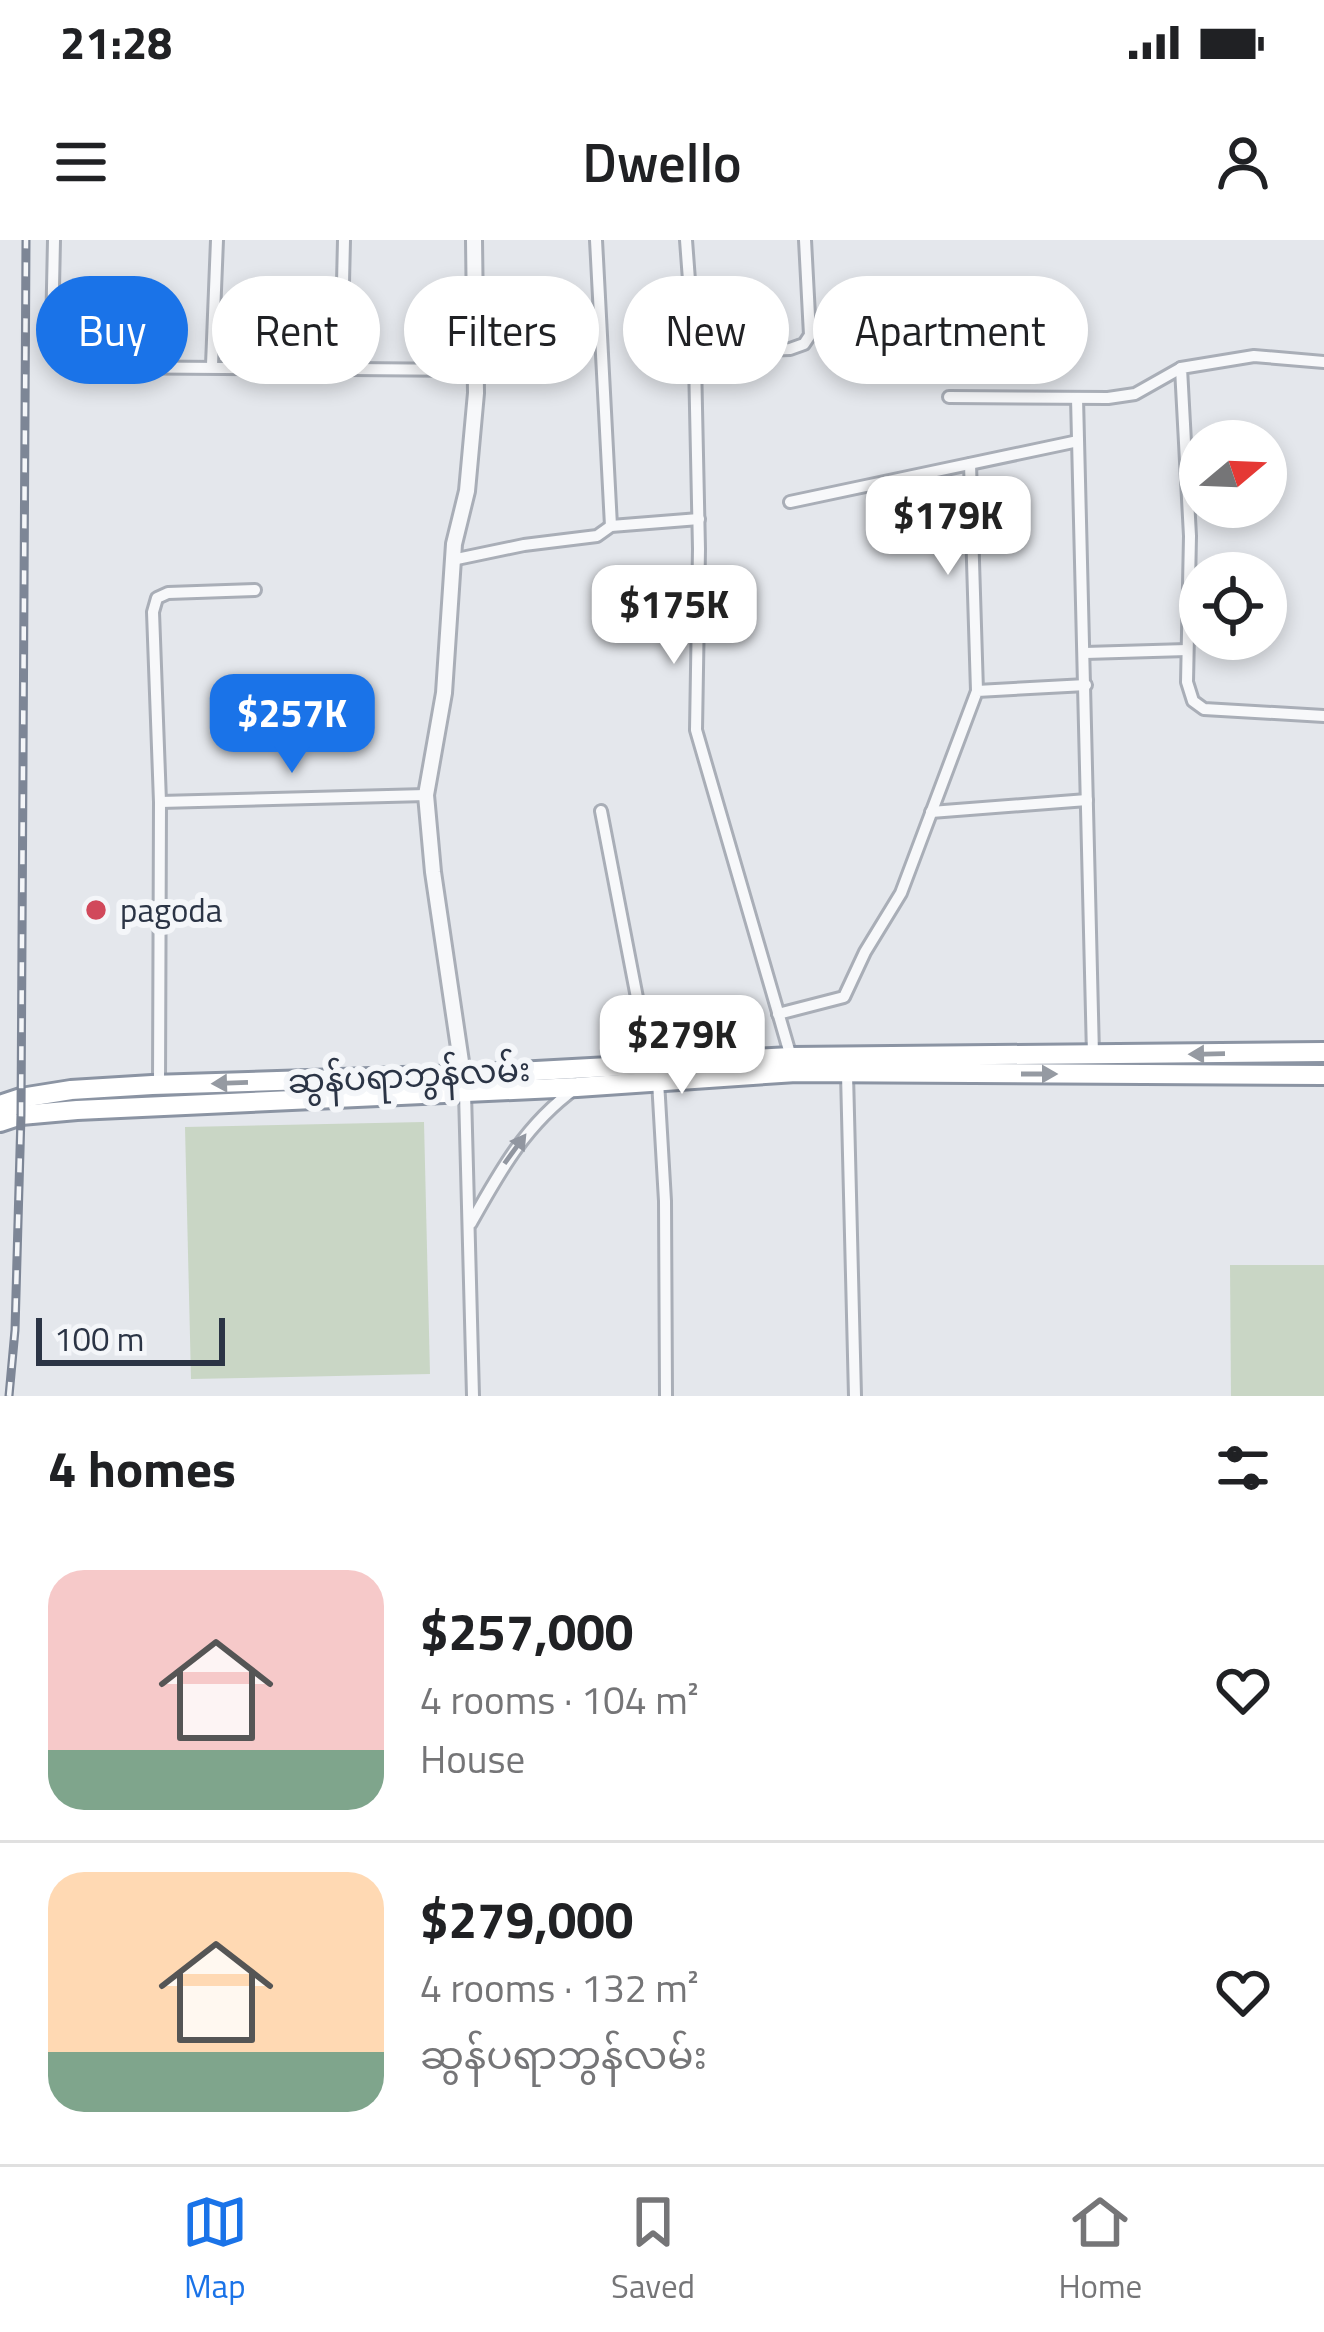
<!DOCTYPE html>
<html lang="en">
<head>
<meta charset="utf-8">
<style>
  body { margin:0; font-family:"Titillium Web","Noto Sans Myanmar",sans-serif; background:#f6f6f6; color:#202124; height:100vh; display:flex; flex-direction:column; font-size:45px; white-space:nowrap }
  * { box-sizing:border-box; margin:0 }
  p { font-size:39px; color:#757577 }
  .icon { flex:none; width:66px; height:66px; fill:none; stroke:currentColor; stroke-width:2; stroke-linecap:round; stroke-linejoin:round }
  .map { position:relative; height:1156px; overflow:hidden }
  .sheet { display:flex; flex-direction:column; background:#fff; flex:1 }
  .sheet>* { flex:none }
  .banner { position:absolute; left:36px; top:36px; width:1254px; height:108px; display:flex; gap:24px }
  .needle { width:78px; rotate:71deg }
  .tools { position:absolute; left:1179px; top:180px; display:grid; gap:24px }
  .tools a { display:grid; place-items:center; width:108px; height:108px; border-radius:50%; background:#fff; box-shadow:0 6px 18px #0003; font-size:60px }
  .scale { position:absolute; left:36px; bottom:30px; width:189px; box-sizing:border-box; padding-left:12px; border:6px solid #2b3445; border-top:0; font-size:33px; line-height:42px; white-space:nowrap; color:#2b3445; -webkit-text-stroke:9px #f4f6f9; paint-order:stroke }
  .price { position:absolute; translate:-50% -102px; padding:0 27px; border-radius:24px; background:#fff; color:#222; font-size:39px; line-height:78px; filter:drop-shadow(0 3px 6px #0008) }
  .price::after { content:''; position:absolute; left:50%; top:72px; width:36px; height:27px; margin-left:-18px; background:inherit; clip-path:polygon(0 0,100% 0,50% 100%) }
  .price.on { background:#1a73e8; color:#fff }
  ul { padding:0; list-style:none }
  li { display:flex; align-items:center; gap:36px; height:300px; padding:0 48px }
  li+li { border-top:3px solid #e0e0e0 }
  li span { display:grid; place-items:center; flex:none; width:336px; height:240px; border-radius:36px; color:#555 }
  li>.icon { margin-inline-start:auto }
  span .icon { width:144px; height:144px; fill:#fffc; stroke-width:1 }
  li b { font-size:51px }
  h2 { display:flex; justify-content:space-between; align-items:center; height:144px; padding:0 48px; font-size:51px }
  .chip { padding:0 42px; border-radius:54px; background:#fff; box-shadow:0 6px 18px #0003; font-size:42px; line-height:108px }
  .chip.on { background:#1a73e8; color:#fff }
  .status { display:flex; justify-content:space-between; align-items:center; height:84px; padding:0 60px; background:#fff; direction:ltr }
  .status svg { height:33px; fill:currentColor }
  header { display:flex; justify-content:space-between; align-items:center; height:156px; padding:0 48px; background:#fff; font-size:54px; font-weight:600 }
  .dock { display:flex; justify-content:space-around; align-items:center; height:168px; border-top:3px solid #e0e0e0; background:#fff; font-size:33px; color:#757577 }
  .dock a { display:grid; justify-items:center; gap:6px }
  .dock .on { color:#1a73e8 }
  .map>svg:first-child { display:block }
  .green { fill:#c9d6c5 }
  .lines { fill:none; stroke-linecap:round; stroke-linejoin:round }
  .minor-casing { stroke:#a9aeb7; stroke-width:16 }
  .tertiary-casing { stroke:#a9aeb7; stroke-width:20 }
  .trunk-casing { stroke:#8b94a3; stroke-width:24 }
  .minor { stroke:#f7f8fa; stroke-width:10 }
  .tertiary { stroke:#f7f8fa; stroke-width:14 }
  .trunk { stroke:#fff; stroke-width:18 }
  .rail-casing { stroke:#7d8696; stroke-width:9 }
  .rail { stroke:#f4f6f9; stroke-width:4.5; stroke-dasharray:14; stroke-linecap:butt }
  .oneway { fill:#959aa2 }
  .oneway2 { fill:#9196a0 }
  .poi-dot { fill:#d1495b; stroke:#f4f6f9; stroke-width:4.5 }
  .labels { text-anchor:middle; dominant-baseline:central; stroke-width:12; stroke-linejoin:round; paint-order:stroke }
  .poi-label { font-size:33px; fill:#2b3445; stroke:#f4f6f9; text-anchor:start }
  .street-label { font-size:33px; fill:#2b3445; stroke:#f4f6f9 }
</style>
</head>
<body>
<div class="status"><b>21:28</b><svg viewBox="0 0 49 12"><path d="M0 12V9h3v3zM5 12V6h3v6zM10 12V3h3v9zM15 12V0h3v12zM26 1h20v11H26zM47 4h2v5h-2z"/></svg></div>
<header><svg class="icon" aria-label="menu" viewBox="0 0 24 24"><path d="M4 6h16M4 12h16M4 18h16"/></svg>Dwello<svg class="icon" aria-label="person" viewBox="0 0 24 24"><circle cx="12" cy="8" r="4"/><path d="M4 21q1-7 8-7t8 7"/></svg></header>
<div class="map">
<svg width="1324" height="1156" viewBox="0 0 1324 1156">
  <rect width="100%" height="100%" fill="#e4e7ec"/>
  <!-- green -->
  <g class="green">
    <path d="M424,882L430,1134L191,1139L185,887Z"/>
    <path d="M1230,1025H1324V1156H1231Z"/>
  </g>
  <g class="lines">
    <defs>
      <g id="minor">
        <path d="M54,0L52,95L57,112L87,127L475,130"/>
        <path d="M596,0L611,286"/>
        <path d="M686,0L695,121L699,309L696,490L791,817"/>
        <path d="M736,111L790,109L804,104L810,95L805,0"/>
        <path d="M1324,122L1254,116L1181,128L1190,296L1187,442L1193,461L1204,469L1324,476"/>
        <path d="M212,125L217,0"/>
        <path d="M341,128L344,0"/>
        <path d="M949,157L1108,158L1135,154L1181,128"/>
        <path d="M1077,158L1093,815"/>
        <path d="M970,224L977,451"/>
        <path d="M790,262L1078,201"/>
        <path d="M452,320L524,305L597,296L611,286L699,279"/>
        <path d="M1085,413L1187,410"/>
        <path d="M160,562L426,555"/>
        <path d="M601,571L650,825"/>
        <path d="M931,572L1087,560"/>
        <path d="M778,774L844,757L865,712L901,653L977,451L1086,445"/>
        <path d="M847,834L855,1156"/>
        <path d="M658,841L665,961L666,1156"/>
        <path d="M159,845L160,562L153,372L157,358L168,353L255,350"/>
        <path d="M465,853L473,1156"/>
        <path d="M471,983C500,931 526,884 576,848"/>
      </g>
      <path id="tertiary" d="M464,842L433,632L426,555L444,453L454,304L467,251L476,153L474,0"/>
      <g id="trunk">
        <path d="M0,865L21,858L71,850L152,845L464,835L791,817L1324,812"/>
        <path d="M0,882L21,875L77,870L577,847L796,832L1324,835"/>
      </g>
    </defs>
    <!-- minor casing -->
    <use href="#minor" class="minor-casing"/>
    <!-- tertiary casing -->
    <use href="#tertiary" class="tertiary-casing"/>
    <!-- trunk casing -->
    <use href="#trunk" class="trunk-casing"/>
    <!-- minor -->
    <use href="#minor" class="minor"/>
    <!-- tertiary -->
    <use href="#tertiary" class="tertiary"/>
    <!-- trunk -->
    <use href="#trunk" class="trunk"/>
    <defs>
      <path id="rail" d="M9,1156L15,1090L21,875L26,0"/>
    </defs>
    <!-- rail casing -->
    <use href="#rail" class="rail-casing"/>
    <!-- rail -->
    <use href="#rail" class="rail"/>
  </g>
  <!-- one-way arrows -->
  <defs><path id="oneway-solid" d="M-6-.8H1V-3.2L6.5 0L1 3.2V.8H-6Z" transform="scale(3)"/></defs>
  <g class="oneway">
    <use href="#oneway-solid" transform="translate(1207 814) rotate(179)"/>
    <use href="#oneway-solid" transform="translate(1039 834)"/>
    <use href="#oneway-solid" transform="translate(230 843) rotate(178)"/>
  </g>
  <use class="oneway2" href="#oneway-solid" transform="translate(515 909) rotate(-54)"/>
  <!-- markers -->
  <circle class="poi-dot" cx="96" cy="670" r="12"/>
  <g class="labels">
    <!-- poi labels -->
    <g class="poi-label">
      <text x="120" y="670">pagoda</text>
    </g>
    <!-- street labels -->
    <g class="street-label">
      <text transform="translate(409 835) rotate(-3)">ဆွန်ပရာဘွန်လမ်း</text>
    </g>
  </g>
</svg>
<div class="tools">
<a><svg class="needle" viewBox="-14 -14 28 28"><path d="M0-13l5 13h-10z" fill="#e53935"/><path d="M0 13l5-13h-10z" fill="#757577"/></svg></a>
<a><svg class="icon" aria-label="locate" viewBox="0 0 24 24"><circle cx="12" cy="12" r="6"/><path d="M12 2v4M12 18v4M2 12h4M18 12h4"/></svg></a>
</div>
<div class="scale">100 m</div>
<b class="price" style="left:948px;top:338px">$179K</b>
<b class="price" style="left:674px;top:427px">$175K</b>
<b class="price on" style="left:292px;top:536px">$257K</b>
<b class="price" style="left:682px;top:857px">$279K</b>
<div class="banner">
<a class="chip on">Buy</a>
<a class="chip">Rent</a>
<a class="chip">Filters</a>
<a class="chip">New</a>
<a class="chip">Apartment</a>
</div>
</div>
<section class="sheet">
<h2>4 homes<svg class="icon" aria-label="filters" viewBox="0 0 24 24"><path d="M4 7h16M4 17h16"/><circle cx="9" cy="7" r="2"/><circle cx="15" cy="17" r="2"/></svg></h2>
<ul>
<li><span style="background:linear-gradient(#f6c9c9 75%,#7fa58c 0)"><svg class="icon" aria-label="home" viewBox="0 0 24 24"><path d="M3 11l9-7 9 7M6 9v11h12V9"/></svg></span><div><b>$257,000</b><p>4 rooms · 104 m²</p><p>House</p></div><svg class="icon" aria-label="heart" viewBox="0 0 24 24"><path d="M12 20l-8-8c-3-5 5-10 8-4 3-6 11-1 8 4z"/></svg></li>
<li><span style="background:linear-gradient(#ffd9b3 75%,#7fa58c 0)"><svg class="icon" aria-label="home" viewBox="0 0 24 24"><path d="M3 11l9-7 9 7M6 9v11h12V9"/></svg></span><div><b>$279,000</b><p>4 rooms · 132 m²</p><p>ဆွန်ပရာဘွန်လမ်း</p></div><svg class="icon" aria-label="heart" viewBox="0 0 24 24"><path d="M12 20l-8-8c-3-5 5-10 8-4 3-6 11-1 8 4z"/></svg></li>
</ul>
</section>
<nav class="dock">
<a class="on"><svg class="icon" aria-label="map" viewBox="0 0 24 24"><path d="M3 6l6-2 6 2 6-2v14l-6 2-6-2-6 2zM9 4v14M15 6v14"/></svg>Map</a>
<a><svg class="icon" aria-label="saved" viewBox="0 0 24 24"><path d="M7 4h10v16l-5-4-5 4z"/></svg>Saved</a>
<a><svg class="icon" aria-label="home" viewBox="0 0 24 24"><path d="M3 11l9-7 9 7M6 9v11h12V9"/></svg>Home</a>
</nav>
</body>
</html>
